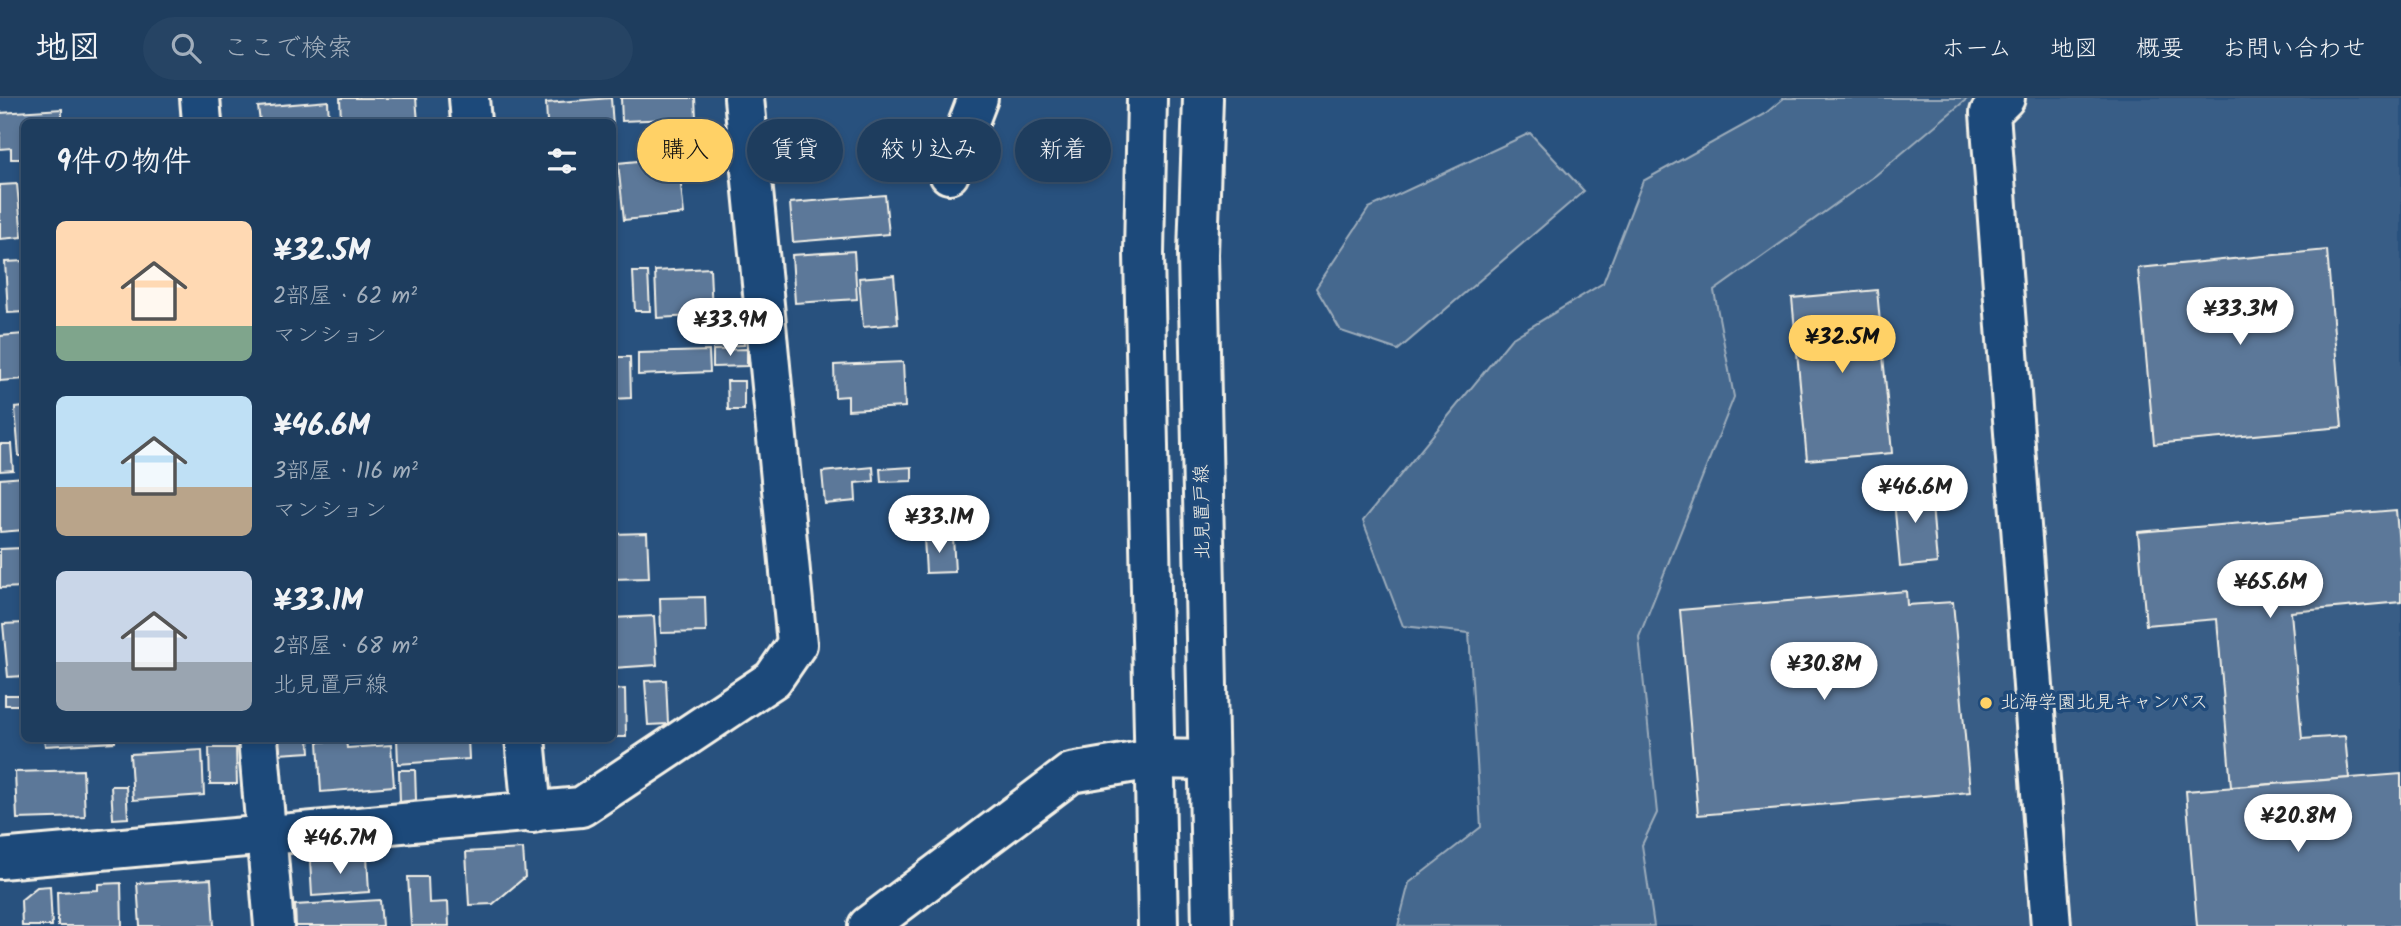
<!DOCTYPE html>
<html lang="ja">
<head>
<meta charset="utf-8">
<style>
  body { margin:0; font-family:Kalam,"Klee One",sans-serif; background:#264464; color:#f1f3f6; height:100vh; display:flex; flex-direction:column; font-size:26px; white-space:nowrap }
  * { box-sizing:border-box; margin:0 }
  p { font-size:23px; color:#a1aebc }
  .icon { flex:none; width:38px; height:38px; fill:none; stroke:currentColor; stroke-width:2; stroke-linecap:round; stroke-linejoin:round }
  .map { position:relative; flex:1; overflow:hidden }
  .drawer { position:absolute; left:21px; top:21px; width:595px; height:623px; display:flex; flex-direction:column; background:#1e3d5e; border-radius:10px; box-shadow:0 4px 10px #0003,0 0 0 2px #3c5673 }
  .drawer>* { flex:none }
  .guide { position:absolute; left:637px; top:21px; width:665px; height:63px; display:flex; gap:14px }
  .price { position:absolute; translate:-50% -60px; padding:0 16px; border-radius:24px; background:#fff; color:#222; font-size:23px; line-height:46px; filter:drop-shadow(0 2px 4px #0008) }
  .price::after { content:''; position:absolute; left:50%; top:42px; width:21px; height:16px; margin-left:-10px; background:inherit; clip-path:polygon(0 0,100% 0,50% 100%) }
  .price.selected { background:#ffd166; color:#111 }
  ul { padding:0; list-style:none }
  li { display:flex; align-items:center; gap:21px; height:175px; padding:0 35px }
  li span { display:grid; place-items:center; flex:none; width:196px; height:140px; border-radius:10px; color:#555 }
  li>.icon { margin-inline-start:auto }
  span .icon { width:84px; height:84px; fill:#fffc; stroke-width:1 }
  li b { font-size:30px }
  h2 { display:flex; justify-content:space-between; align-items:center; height:84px; padding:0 35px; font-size:30px }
  .pill { padding:0 24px; border-radius:32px; background:#1e3d5e; box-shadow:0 4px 10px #0003,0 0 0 2px #3c5673; font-size:24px; line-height:63px }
  .pill.selected { background:#ffd166; color:#111 }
  header { display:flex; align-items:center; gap:42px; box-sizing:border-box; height:98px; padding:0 35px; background:#1e3d5e; border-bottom:2px solid #3c5673 }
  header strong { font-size:33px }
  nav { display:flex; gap:38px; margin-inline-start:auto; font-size:24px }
  .search { width:490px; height:63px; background:#264464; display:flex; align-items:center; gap:18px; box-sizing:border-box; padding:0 24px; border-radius:38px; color:#a1aebc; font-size:26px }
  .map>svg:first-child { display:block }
  .built { fill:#375d86 }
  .green { fill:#45688e; stroke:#9cacbb; stroke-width:2 }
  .building { fill:#5b7899; stroke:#f4f1e8; stroke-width:2 }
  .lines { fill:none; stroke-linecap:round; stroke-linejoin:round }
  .minor-casing { stroke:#f4f1e8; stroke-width:44 }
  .major-casing { stroke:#f4f1e8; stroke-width:44 }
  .minor { stroke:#1f4a7a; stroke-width:38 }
  .major { stroke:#1f4a7a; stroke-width:38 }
  .poi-dot { fill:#ffd166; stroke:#1f4a7a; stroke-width:2.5 }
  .labels { text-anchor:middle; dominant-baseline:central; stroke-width:7; stroke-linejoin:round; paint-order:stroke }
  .street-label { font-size:19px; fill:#f4f1e8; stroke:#1f4a7a }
  .poi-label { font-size:19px; fill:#f4f1e8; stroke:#1f4a7a; text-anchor:start }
</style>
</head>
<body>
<header>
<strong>地図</strong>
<div class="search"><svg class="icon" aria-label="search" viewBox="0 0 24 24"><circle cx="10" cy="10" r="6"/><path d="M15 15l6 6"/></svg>ここで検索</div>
<nav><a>ホーム</a><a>地図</a><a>概要</a><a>お問い合わせ</a></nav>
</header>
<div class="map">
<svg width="2401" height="828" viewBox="0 0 2401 828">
  <rect width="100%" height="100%" fill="#28517e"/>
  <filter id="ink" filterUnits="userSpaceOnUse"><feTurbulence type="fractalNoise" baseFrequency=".0143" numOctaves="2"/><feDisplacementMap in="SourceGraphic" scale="14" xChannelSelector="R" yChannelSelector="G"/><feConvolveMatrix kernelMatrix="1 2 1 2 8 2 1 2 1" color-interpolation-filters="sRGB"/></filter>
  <g filter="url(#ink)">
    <!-- built -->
    <path class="built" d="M1932,0H2401V828H1495L1688,174Z"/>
    <!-- green -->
    <g class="green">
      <path d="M1784,0H1968L1876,77L1714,193L1734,299L1639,539L1657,715L1642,747L1654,828H1398L1409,785L1481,729L1469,535L1403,528L1363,423L1511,241L1603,185L1643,83L1766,15Z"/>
      <path d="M1530,35L1584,93L1398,252L1341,233L1316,190L1369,110Z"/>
    </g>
    <!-- building -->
    <g class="building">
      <path d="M340,0H416L418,24H369V21L341,22Z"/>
      <path d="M611,0L614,43L612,24H547L546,5Z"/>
      <path d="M621,0H695L696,20L622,23Z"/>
      <path d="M328,3L329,24H260L258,9Z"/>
      <path d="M62,11V24H24V69H23L22,61H11V50L0,51V15Z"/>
      <path d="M678,59L684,116L624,122L618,65Z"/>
      <path d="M17,86L22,139L0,141V87Z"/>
      <path d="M885,97L889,136L793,144L790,105Z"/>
      <path d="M2327,152L2342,329L2154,346L2138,170Z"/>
      <path d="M854,153L857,201L795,205L792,157Z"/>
      <path d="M24,163V214L8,215L5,164Z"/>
      <path d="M710,170L712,217L657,220L655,173Z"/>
      <path d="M612,171L615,229H612Z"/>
      <path d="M633,174H648L650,213H635Z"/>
      <path d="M894,177L898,226L863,229L859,180Z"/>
      <path d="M1877,192L1892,355L1807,362L1792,200Z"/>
      <path d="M743,231L744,247L704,249V232Z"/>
      <path d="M24,236V281L0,283V238Z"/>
      <path d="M747,251V268L713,269V252Z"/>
      <path d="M709,253L710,274L638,277V255Z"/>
      <path d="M612,259H630L631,300L612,301Z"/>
      <path d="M903,264L905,309L848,312V298L835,299L834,267Z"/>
      <path d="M727,283H744V312H728Z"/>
      <path d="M24,309V358H19L15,310Z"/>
      <path d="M0,346H11L13,372L0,373Z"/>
      <path d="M873,369L874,383L855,385L856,403L825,406L822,374Z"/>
      <path d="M912,369V383L881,384L880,371Z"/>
      <path d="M24,379V432L0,434V381Z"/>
      <path d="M1930,384L1937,465L1900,469L1893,391Z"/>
      <path d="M2396,412L2401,473V504L2291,514L2302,641L2345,638L2349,680L2231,689L2217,521L2146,527L2138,434Z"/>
      <path d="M647,435L649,480L612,481V436Z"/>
      <path d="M953,439L955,474L926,475L924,440Z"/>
      <path d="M22,450L24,489L0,490V451Z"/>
      <path d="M1906,493L1907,507L1953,504L1970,694L1698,717L1680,512Z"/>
      <path d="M705,499L706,534L661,535L660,500Z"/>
      <path d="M654,518L657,567L613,570L614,587H612V520Z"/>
      <path d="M24,525V578L8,579L3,526Z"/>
      <path d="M666,582L668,626L648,627L645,583Z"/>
      <path d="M625,591L626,639H612V592Z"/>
      <rect x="5" y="597" width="19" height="10"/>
      <path d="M44,640H115V644L45,648Z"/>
      <path d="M309,640L310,654L279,656V642Z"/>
      <path d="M397,640H468L469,661L398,666Z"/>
      <path d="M346,642L347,650L391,647L394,688L321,694L318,644Z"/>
      <path d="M209,650H236L237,686H210Z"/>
      <path d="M202,652L204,697L133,702L130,656Z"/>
      <path d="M83,672L85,719L17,721L15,674Z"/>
      <path d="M399,672H415L416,702L400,704Z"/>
      <path d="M2401,676V828H2197L2186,693Z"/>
      <path d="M111,688H126L128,720L113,721Z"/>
      <path d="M523,751L525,779L493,806L469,807L466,754Z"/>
      <path d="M367,758L369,794L312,798L310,762Z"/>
      <path d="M408,779H428L429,805L448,804L449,828H411Z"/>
      <path d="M211,781L214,828H140L137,785Z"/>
      <path d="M121,785L122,828H58L57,794L98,792V786Z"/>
      <path d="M50,788L52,828H22L21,802L37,789Z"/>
      <path d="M380,802L382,828H296L295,807Z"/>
    </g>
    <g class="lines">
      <defs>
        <g id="minor">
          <path d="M200,0L202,24"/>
          <path d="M469,0L471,24"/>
          <path d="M2005,0L1990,15L2051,828"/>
          <path d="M949,76L978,0"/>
          <path d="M258,640L274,828"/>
          <path d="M525,640L532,715"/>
          <path d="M0,761L581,709L773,581L797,546L744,0"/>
          <path d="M868,828L1071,675L1153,661L1208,662"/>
        </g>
        <g id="major">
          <path d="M1147,0L1144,156L1158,828"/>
          <path d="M1203,0L1198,156L1212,828"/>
        </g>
      </defs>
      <!-- minor casing -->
      <use href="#minor" class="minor-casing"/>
      <!-- major casing -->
      <use href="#major" class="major-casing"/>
      <!-- minor -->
      <use href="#minor" class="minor"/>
      <!-- major -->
      <use href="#major" class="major"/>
    </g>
  </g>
  <!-- markers -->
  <circle class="poi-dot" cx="1986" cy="605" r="7"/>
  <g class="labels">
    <!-- street labels -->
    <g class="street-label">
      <text transform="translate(1203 414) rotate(-91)">北見置戸線</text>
    </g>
    <!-- poi labels -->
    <g class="poi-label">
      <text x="2000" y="605">北海学園北見キャンパス</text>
    </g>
  </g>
</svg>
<b class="price" style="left:2240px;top:249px">¥33.3M</b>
<b class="price" style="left:730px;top:260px">¥33.9M</b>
<b class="price selected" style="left:1842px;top:277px">¥32.5M</b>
<b class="price" style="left:1915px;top:427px">¥46.6M</b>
<b class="price" style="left:939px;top:457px">¥33.1M</b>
<b class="price" style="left:2270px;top:522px">¥65.6M</b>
<b class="price" style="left:1824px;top:604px">¥30.8M</b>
<b class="price" style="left:2298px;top:756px">¥20.8M</b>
<b class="price" style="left:340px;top:778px">¥46.7M</b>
<div class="guide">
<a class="pill selected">購入</a>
<a class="pill">賃貸</a>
<a class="pill">絞り込み</a>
<a class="pill">新着</a>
</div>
<section class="drawer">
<h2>9件の物件<svg class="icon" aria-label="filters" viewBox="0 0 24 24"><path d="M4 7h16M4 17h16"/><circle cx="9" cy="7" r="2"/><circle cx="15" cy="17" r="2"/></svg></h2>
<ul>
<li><span style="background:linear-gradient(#ffd9b3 75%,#7fa58c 0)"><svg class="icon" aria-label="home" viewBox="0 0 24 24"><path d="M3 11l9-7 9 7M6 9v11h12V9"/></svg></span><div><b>¥32.5M</b><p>2部屋 · 62 m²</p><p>マンション</p></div></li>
<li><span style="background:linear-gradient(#bfe0f5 65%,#b9a48a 0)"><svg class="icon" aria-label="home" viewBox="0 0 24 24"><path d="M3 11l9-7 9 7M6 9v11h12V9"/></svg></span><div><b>¥46.6M</b><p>3部屋 · 116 m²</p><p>マンション</p></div></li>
<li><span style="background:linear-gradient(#c9d6e8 65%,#9aa5b1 0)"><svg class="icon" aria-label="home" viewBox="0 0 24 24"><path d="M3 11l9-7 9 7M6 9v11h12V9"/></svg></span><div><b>¥33.1M</b><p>2部屋 · 68 m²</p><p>北見置戸線</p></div></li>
</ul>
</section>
</div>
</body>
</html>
